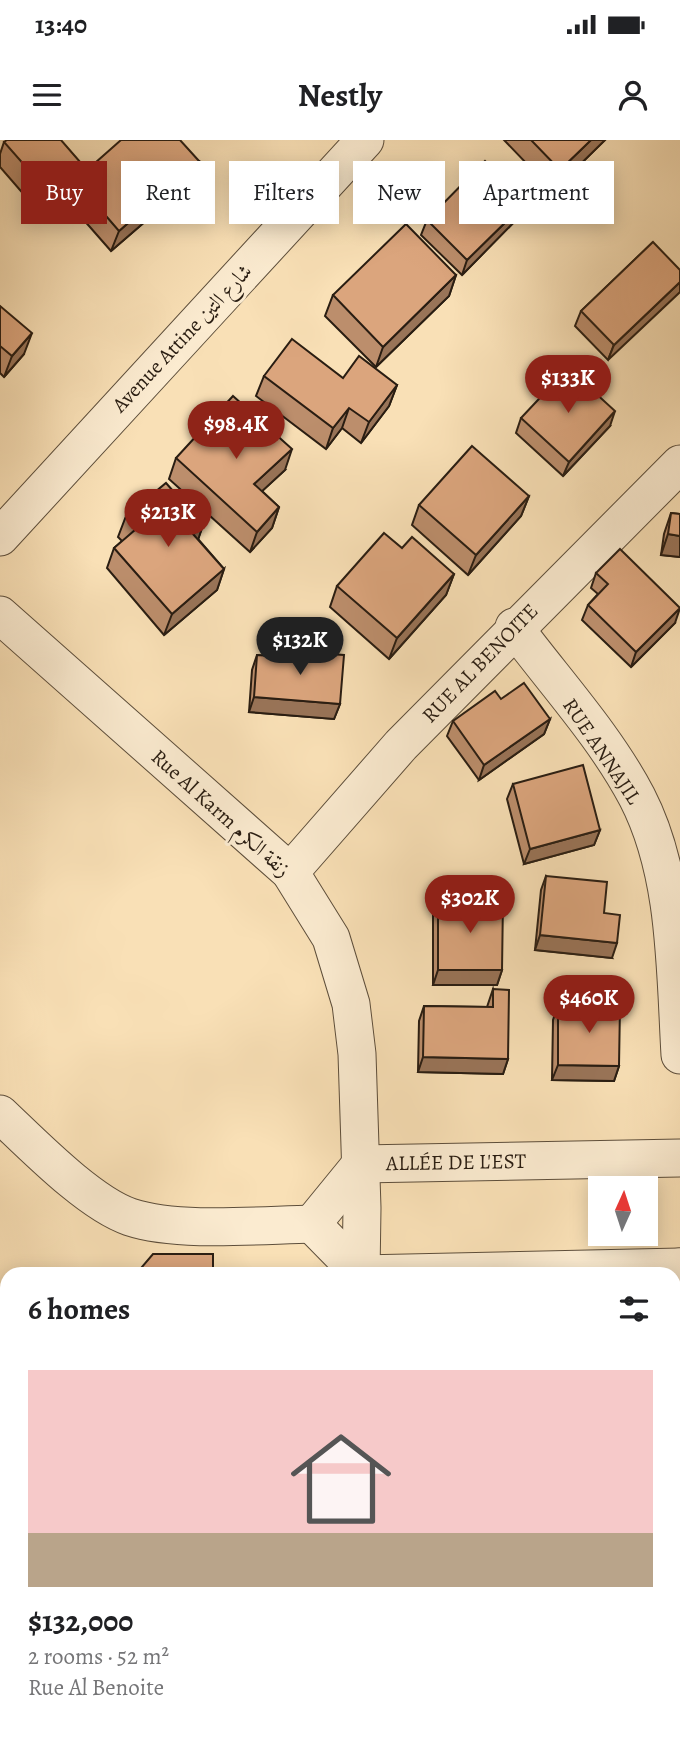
<!DOCTYPE html>
<html lang="en">
<head>
<meta charset="utf-8">
<style>
  body { margin:0; font-family:Alegreya,Amiri,serif; background:#f2f2f2; color:#202124; height:100vh; display:flex; flex-direction:column; font-size:26px; white-space:nowrap }
  * { box-sizing:border-box; margin:0 }
  p { font-size:23px; color:#757577 }
  .icon { flex:none; width:38px; height:38px; fill:none; stroke:currentColor; stroke-width:2; stroke-linecap:round; stroke-linejoin:round }
  .map { position:relative; flex:1; overflow:hidden }
  .details { position:absolute; left:0px; top:1127px; width:681px; height:471px; display:flex; flex-direction:column; background:#fff; border-radius:21px 21px 0 0; box-shadow:0 4px 18px #0003 }
  .details>* { flex:none }
  .guide { position:absolute; left:21px; top:21px; width:639px; height:63px; display:flex; gap:14px }
  .needle { width:46px; rotate:3deg }
  .buttons { position:absolute; left:588px; top:1036px; display:grid; gap:14px }
  .buttons a { display:grid; place-items:center; width:70px; height:70px; border-radius:0px; background:#fff; box-shadow:0 4px 18px #0003; font-size:35px }
  .price { position:absolute; translate:-50% -60px; padding:0 16px; border-radius:24px; background:#8f2418; color:#fff; font-size:23px; line-height:46px; filter:drop-shadow(0 2px 4px #0008) }
  .price::after { content:''; position:absolute; left:50%; top:42px; width:21px; height:16px; margin-left:-10px; background:inherit; clip-path:polygon(0 0,100% 0,50% 100%) }
  .price.on { background:#222; color:#fff }
  ul { padding:0; list-style:none }
  li { display:grid; align-content:center; gap:14px; height:371px; padding:0 28px }
  li span { display:grid; place-items:center; height:217px; border-radius:0px; color:#555 }
  li>.icon { margin-inline-start:auto }
  span .icon { width:126px; height:126px; fill:#fffc; stroke-width:1 }
  li b { font-size:30px }
  h2 { display:flex; justify-content:space-between; align-items:center; height:84px; padding:0 28px; font-size:30px }
  .chip { padding:0 24px; border-radius:0px; background:#fff; box-shadow:0 4px 18px #0003; font-size:24px; line-height:63px }
  .chip.on { background:#8f2418; color:#fff }
  .status { display:flex; justify-content:space-between; align-items:center; height:49px; padding:0 35px; background:#fff; direction:ltr }
  .status svg { height:19px; fill:currentColor }
  header { display:flex; justify-content:space-between; align-items:center; height:91px; padding:0 28px; background:#fff; font-size:32px; font-weight:700 }
  .map>svg:first-child { display:block }
  .lines { fill:none; stroke-linecap:round; stroke-linejoin:round }
  .minor-casing { stroke:#5d4e3b; stroke-width:39 }
  .minor { stroke:#fbebd0; stroke-width:37 }
  .wall { fill:#bc8e6c; stroke:#291d12; stroke-width:2 }
  .shaded-wall { fill:#997458; stroke:#291d12; stroke-width:2 }
  .building { fill:#dba57d; stroke:#291d12; stroke-width:2 }
  .labels { text-anchor:middle; dominant-baseline:central; stroke-width:6; stroke-linejoin:round; paint-order:stroke }
  .street-label { font-size:21px; fill:#291d12; stroke:#fbebd0 }
</style>
</head>
<body>
<div class="status"><b>13:40</b><svg viewBox="0 0 49 12"><path d="M0 12V9h3v3zM5 12V6h3v6zM10 12V3h3v9zM15 12V0h3v12zM26 1h20v11H26zM47 4h2v5h-2z"/></svg></div>
<header><svg class="icon" aria-label="menu" viewBox="0 0 24 24"><path d="M4 6h16M4 12h16M4 18h16"/></svg>Nestly<svg class="icon" aria-label="person" viewBox="0 0 24 24"><circle cx="12" cy="8" r="4"/><path d="M4 21q1-7 8-7t8 7"/></svg></header>
<div class="map">
<svg width="680" height="1597" viewBox="0 0 680 1597">
  <rect width="100%" height="100%" fill="#f9e0b6"/>
  <filter id="stains"><feTurbulence type="fractalNoise" baseFrequency=".00286" numOctaves="4"/><feColorMatrix values="0 0 0 0 .2 0 0 0 0 .09 0 0 0 0 .02 0 0 0 .5 -.17"/></filter>
  <radialGradient id="worn" r=".72"><stop offset=".6" stop-color="#630" stop-opacity="0"/><stop offset="1" stop-color="#630" stop-opacity=".3"/></radialGradient>
  <g class="lines">
    <defs>
      <g id="minor">
        <path d="M0,397L365,0"/>
        <path d="M0,475L290,732L331,798L351,864L357,914L362,1068L361,1134"/>
        <path d="M514,487C555,542 605,596 637,657C677,734 675,830 680,915"/>
        <path d="M290,732L401,605L680,324"/>
        <path d="M0,974C33,1005 89,1063 130,1077C178,1093 261,1085 312,1084"/>
        <path d="M312,1084L361,1024L680,1018"/>
        <path d="M312,1084L361,1134L680,1127"/>
        <path d="M679,1127L680,1186"/>
        <path d="M674,1451L680,1421"/>
        <path d="M452,1591L458,1597"/>
        <path d="M173,1597L179,1591"/>
        <path d="M585,1597L590,1591"/>
      </g>
    </defs>
    <!-- minor casing -->
    <use href="#minor" class="minor-casing"/>
    <!-- minor -->
    <use href="#minor" class="minor"/>
  </g>
  <!-- wall -->
  <g class="wall">
    <path d="M504,0H605L553,51Z"/>
    <path d="M4,2L87,30L199,21L191,42L111,111L54,46L33,65L0,27V14Z"/>
    <path d="M526,62L520,76L462,135L421,95L427,80Z"/>
    <path d="M653,102L608,220L575,186L581,171Z"/>
    <path d="M456,135L449,156L376,227L325,176L333,155Z"/>
    <path d="M0,166L24,214L4,237L0,233Z"/>
    <path d="M264,236L343,238L397,245L389,266L361,303L342,288L326,309L256,256Z"/>
    <path d="M521,278L610,286L563,336L516,293Z"/>
    <path d="M176,318L285,330L262,351L279,367L272,388L250,412L169,339Z"/>
    <path d="M529,356L521,376L468,435L412,385L419,365Z"/>
    <path d="M671,373L680,374V417L661,415L664,394Z"/>
    <path d="M126,376L203,385L198,399L224,429L217,450L164,495L107,428L114,408L122,401L118,397Z"/>
    <path d="M402,408L454,434L446,455L389,519L330,467L337,446Z"/>
    <path d="M596,433L675,483L631,527L582,480L588,465L598,454L591,448Z"/>
    <path d="M284,511L340,564L334,579L249,572L252,530L257,515L282,517Z"/>
    <path d="M501,559L550,579L544,594L479,640L447,596L453,581Z"/>
    <path d="M513,644L600,690L594,705L524,724L507,659Z"/>
    <path d="M546,736L612,818L535,810L541,750Z"/>
    <path d="M438,760L502,830L497,845H433V775Z"/>
    <path d="M493,849L508,919L503,934L418,932L419,881L424,866L487,867Z"/>
    <path d="M558,865L619,926L614,941L552,940L553,880Z"/>
    <path d="M264,1591H352V1593L351,1597H264Z"/>
  </g>
  <!-- shaded-wall -->
  <g class="shaded-wall">
    <path d="M591,0H605L553,51L560,30Z"/>
    <path d="M199,21L191,42L111,111L119,91Z"/>
    <path d="M62,25L54,46L33,65L41,44Z"/>
    <path d="M526,62L520,76L462,135L467,120Z"/>
    <path d="M456,135L449,156L376,227L383,207Z"/>
    <path d="M680,142V152L608,220L614,205Z"/>
    <path d="M32,193L24,214L4,237L12,216Z"/>
    <path d="M397,245L389,266L361,303L369,282Z"/>
    <path d="M349,268L342,288L326,309L333,288Z"/>
    <path d="M615,271L610,286L563,336L569,322Z"/>
    <path d="M292,309L285,330L247,365L254,344Z"/>
    <path d="M529,356L521,376L468,435L476,415Z"/>
    <path d="M279,367L272,388L250,412L257,392Z"/>
    <path d="M203,385L196,406L193,394Z"/>
    <path d="M668,394L680,396V417L661,415Z"/>
    <path d="M224,429L217,450L164,495L172,474Z"/>
    <path d="M454,434L446,455L389,519L397,498Z"/>
    <path d="M680,468L675,483L631,527L636,512Z"/>
    <path d="M254,557L340,564L334,579L249,572Z"/>
    <path d="M550,579L544,594L479,640L484,625Z"/>
    <path d="M600,690L594,705L524,724L530,709Z"/>
    <path d="M540,795L617,803L612,818L535,810Z"/>
    <path d="M438,830H502L497,845H433Z"/>
    <path d="M423,917L508,919L503,934L418,932Z"/>
    <path d="M558,925L619,926L614,941L552,940Z"/>
    <path d="M7,1488V1502L0,1510V1496Z"/>
    <path d="M60,1591H73L68,1597H55Z"/>
    <path d="M344,1593H352L351,1597H342Z"/>
  </g>
  <!-- building -->
  <g class="building">
    <path d="M7,0H61L87,30L121,0H180L199,21L119,91L62,25L41,44L4,2Z"/>
    <path d="M531,0H591L560,30Z"/>
    <path d="M485,21L526,62L467,120L427,80Z"/>
    <path d="M406,84L456,135L383,207L333,155Z"/>
    <path d="M653,102L680,130V142L614,205L581,171Z"/>
    <path d="M0,166L32,193L12,216L0,206Z"/>
    <path d="M292,199L343,238L359,216L397,245L369,282L349,268L333,288L264,236Z"/>
    <path d="M568,228L615,271L569,322L521,278Z"/>
    <path d="M233,256L292,309L254,344L279,367L257,392L176,318Z"/>
    <path d="M472,306L529,356L476,415L419,365Z"/>
    <path d="M166,343L203,385L193,394L224,429L172,474L114,408L136,389L126,376Z"/>
    <path d="M671,373L680,374V396L668,394Z"/>
    <path d="M384,393L402,408L412,397L454,434L397,498L337,446Z"/>
    <path d="M620,409L680,468L636,512L588,465L608,444L596,433Z"/>
    <path d="M284,511L344,515L340,564L254,557L257,515L284,517Z"/>
    <path d="M524,543L550,579L484,625L453,581L495,551L501,559Z"/>
    <path d="M583,625L600,690L530,709L513,644Z"/>
    <path d="M546,736L607,742L604,773L620,775L617,803L540,795Z"/>
    <path d="M438,760H503L502,830H438Z"/>
    <path d="M493,849L509,850L508,919L423,917L424,866L493,867Z"/>
    <path d="M558,865L620,866L619,926L558,925Z"/>
    <path d="M153,1114H213V1134H136Z"/>
    <path d="M7,1280V1488L0,1496V1317L2,1316L0,1314V1288Z"/>
    <path d="M0,1562L7,1568V1591H60L55,1597H0Z"/>
    <path d="M270,1591H352V1593H344V1597H270Z"/>
    <path d="M649,1591H671L680,1597H645Z"/>
  </g>
  <g class="labels">
    <!-- street labels -->
    <g class="street-label">
      <text transform="translate(182 198) rotate(-47)">Avenue Attine شارع التين</text>
      <text transform="translate(480 523) rotate(-46)">RUE AL BENOITE</text>
      <text transform="translate(602 611) rotate(56)">RUE ANNAJIL</text>
      <text transform="translate(221 673) rotate(42)">Rue Al Karm زنقة الكرم</text>
      <text transform="translate(456 1022) rotate(-1)">ALLÉE DE L'EST</text>
    </g>
  </g>
  <rect width="100%" height="100%" filter="url(#stains)"/>
  <rect width="100%" height="100%" fill="url(#worn)"/>
</svg>
<div class="buttons">
<a><svg class="needle" viewBox="-14 -14 28 28"><path d="M0-13l5 13h-10z" fill="#e53935"/><path d="M0 13l5-13h-10z" fill="#757577"/></svg></a>
</div>
<b class="price" style="left:568px;top:275px">$133K</b>
<b class="price" style="left:236px;top:321px">$98.4K</b>
<b class="price" style="left:168px;top:409px">$213K</b>
<b class="price on" style="left:300px;top:537px">$132K</b>
<b class="price" style="left:470px;top:795px">$302K</b>
<b class="price" style="left:589px;top:895px">$460K</b>
<div class="guide">
<a class="chip on">Buy</a>
<a class="chip">Rent</a>
<a class="chip">Filters</a>
<a class="chip">New</a>
<a class="chip">Apartment</a>
</div>
<section class="details">
<h2>6 homes<svg class="icon" aria-label="filters" viewBox="0 0 24 24"><path d="M4 7h16M4 17h16"/><circle cx="9" cy="7" r="2"/><circle cx="15" cy="17" r="2"/></svg></h2>
<ul>
<li><span style="background:linear-gradient(#f6c9c9 75%,#b9a48a 0)"><svg class="icon" aria-label="home" viewBox="0 0 24 24"><path d="M3 11l9-7 9 7M6 9v11h12V9"/></svg></span><div><b>$132,000</b><p>2 rooms · 52 m²</p><p>Rue Al Benoite</p></div></li>
</ul>
</section>
</div>
</body>
</html>
